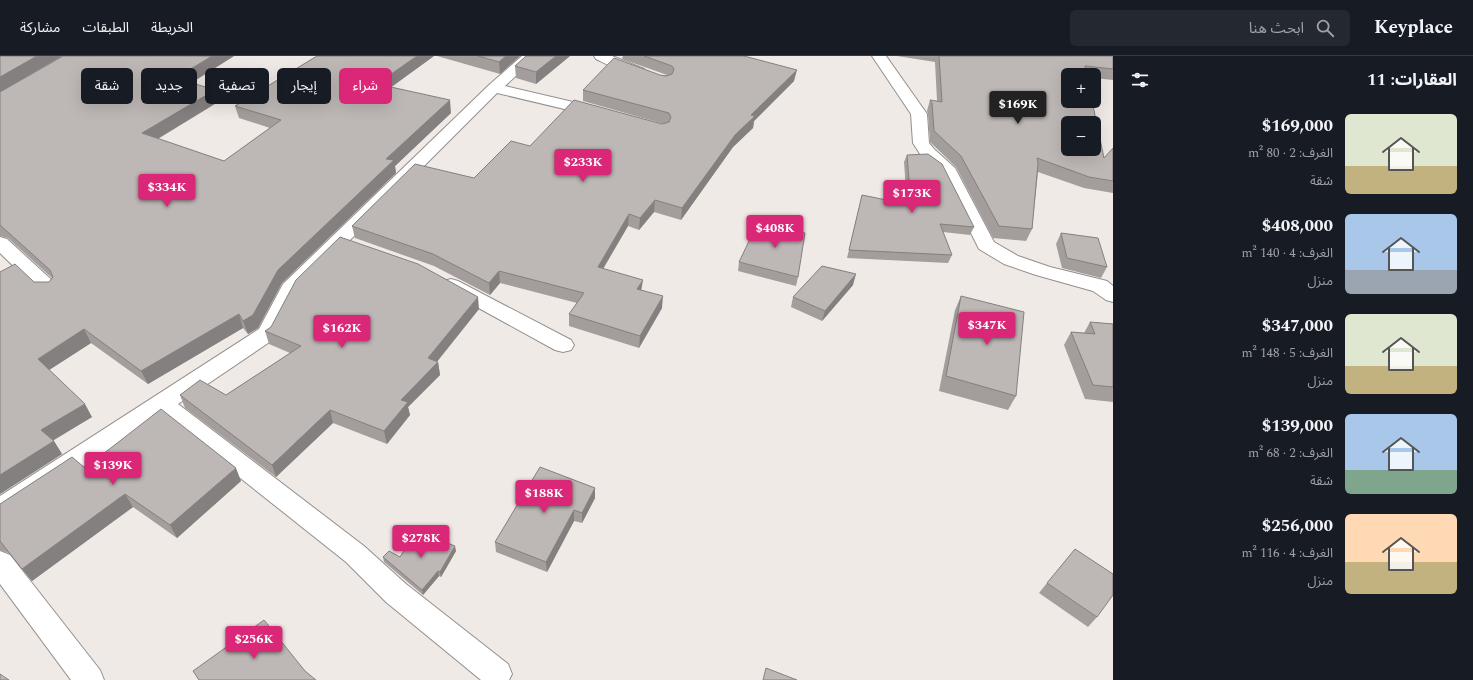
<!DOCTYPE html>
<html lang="ar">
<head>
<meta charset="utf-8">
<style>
  body { margin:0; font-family:Spectral,"Noto Sans Arabic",serif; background:#242831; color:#f1f3f6; direction:rtl; height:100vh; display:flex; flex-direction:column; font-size:15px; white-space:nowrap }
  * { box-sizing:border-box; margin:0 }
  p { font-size:13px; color:#9ea1a6 }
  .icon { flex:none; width:22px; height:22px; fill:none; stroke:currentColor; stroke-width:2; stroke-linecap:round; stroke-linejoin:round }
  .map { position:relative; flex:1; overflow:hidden; direction:ltr }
  .drawer { display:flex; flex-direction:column; background:#171b24; width:360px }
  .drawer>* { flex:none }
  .guide { position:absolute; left:12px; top:12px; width:380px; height:36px; direction:rtl; display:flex; gap:8px }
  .tools { position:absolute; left:1061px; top:12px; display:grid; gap:8px }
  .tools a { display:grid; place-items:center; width:40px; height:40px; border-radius:6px; background:#171b24; box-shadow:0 4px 16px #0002; font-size:20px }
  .price { position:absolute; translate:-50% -34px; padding:0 9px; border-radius:4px; background:#db2777; color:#fff; font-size:13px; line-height:26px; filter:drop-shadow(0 1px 2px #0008) }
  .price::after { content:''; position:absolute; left:50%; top:24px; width:12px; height:9px; margin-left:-6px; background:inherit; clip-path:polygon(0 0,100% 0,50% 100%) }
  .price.selected { background:#222; color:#fff }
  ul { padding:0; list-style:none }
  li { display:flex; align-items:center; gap:12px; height:100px; padding:0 16px }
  li span { display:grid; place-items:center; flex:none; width:112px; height:80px; border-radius:6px; color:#555 }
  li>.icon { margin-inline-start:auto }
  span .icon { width:48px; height:48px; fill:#fffc; stroke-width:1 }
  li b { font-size:17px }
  h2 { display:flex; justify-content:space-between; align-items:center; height:48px; padding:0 16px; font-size:17px }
  .tag { padding:0 14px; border-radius:6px; background:#171b24; box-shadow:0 4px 16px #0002; font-size:14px; line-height:36px }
  .tag.selected { background:#db2777; color:#fff }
  header { display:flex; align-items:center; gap:24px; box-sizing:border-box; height:56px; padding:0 20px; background:#171b24; border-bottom:1px solid #363941 }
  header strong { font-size:19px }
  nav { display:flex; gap:22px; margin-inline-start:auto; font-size:14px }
  .search { width:280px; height:36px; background:#242831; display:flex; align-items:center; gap:10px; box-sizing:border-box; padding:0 14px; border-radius:6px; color:#9ea1a6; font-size:15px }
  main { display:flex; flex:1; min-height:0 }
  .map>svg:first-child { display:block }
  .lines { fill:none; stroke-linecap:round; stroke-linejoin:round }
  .street-casing { stroke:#948f8c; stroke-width:2 }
  .street { fill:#fff; fill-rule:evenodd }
  .wall { fill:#a39d9c }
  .shaded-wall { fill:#84807f }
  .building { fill:#bdb7b5; stroke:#84807f; fill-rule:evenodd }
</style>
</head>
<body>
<header>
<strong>Keyplace</strong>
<div class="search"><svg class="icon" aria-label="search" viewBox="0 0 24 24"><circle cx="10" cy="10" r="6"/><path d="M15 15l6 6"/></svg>ابحث هنا</div>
<nav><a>الخريطة</a><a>الطبقات</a><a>مشاركة</a></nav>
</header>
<main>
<section class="drawer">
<h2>العقارات: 11<svg class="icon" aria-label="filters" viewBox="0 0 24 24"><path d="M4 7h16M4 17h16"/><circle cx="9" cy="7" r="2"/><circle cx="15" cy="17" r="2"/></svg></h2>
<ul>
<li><span style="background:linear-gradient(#dfe7d0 65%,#c2b280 0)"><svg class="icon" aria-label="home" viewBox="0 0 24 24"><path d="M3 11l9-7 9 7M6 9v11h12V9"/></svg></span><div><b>$169,000</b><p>الغرف: 2 · 80 m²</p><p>شقة</p></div></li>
<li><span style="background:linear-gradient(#a9c7e8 70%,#9aa5b1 0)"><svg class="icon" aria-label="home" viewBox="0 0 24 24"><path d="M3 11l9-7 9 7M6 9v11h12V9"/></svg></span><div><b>$408,000</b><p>الغرف: 4 · 140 m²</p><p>منزل</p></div></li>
<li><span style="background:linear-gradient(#dfe7d0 65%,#c2b280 0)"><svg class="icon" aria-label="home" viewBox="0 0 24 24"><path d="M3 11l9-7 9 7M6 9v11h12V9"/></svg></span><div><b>$347,000</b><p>الغرف: 5 · 148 m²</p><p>منزل</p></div></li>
<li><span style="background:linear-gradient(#a9c7e8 70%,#7fa58c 0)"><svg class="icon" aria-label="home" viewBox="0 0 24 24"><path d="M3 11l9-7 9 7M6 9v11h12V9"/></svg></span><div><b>$139,000</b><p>الغرف: 2 · 68 m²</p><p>شقة</p></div></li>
<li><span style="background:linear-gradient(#ffd9b3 60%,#c2b280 0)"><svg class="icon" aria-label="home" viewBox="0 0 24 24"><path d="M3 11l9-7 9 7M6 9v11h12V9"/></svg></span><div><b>$256,000</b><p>الغرف: 4 · 116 m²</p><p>منزل</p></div></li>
</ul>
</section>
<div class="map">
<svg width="1113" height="624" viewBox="0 0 1113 624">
  <rect width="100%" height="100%" fill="#f0eae7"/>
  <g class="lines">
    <defs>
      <g id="street">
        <path d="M522,0H537L505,30L603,53L606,56L603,59L598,61L497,37L298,236L274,283L178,348L364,490L406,528L508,608L512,618L509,624H481L386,546L346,506L161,359L9,460L0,464V440L259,273L283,228L489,29Z"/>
        <path d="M594,0H612L644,13L646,16L644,19C631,22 608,9 596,3Z"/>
        <path d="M872,0H886L927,58L929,87L934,93L955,112L994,186L1018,200L1050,211L1107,225L1113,230V246L1106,244L1093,235L1036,219L1004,208L979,193L940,115L922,101L913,87L911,58Z"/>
        <path d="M0,181L7,183L56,228L59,233L56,238L49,239L42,238L0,197Z"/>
        <path d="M451,223L458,225L571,284L574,289L571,294L563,296L555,294L444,233L441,229L444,225Z"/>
        <path d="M0,495L10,499L100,614L104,624H71L0,528Z"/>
      </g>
    </defs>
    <!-- street casing -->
    <use href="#street" class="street-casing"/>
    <!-- street -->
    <use href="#street" class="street"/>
  </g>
  <!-- wall -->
  <g class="wall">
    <path d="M0,0H62L6,33L63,0H234L191,27L218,46L158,83L224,105L270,72L239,62L235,50L317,0H434L391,31L451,57L395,110L396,117L282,227L258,272L248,278L243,272L148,328L91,287L49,314L92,361L53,384L62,398L0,438V216L34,226H49L52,222L8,182L0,180Z"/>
    <path d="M437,0H520L500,18Z"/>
    <path d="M526,0H570L536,28L516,22L515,10Z"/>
    <path d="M623,0H744L794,25L754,65L753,72L733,91L681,164L654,156L639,174L628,170L603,213L642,234L662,252L639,292L569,270V258L577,247L500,227L490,239L434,210L355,182L352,170L474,122L530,90L664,68L583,45V34L660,19H667L622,3Z"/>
    <path d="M897,0H1113V24L1094,22V19H1068L1104,102L1113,92V137L1084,132L1038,116L1032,173L1026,185L993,182L956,111L930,86L928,58L927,55L930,44L937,45L935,6Z"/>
    <path d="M907,99L974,171L970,179L943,176L952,199L948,207L847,202L862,139L907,149L904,106Z"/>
    <path d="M1061,177L1107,211L1101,222L1062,212L1056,188Z"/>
    <path d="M739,206L798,221L796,230L738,215Z"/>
    <path d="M853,229L822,265L791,251L793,241Z"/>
    <path d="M961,240L1016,340L1008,354L939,335L955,254Z"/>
    <path d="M479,253L437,306H438L440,319L408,351L410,359L387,388L333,367L276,421L185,352L180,339H226L290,297L269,288L265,275Z"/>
    <path d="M1090,266L1113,268V346L1085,343L1064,289L1071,276L1084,277Z"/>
    <path d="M85,412L241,425L177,482L133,451L32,525L11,498L0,494V448Z"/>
    <path d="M595,432V442L582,467L574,465L547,516L496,496L495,486Z"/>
    <path d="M456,495L441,521L439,520L423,539L384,506L383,501H400Z"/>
    <path d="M1047,527L1097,561L1088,571L1039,537Z"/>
  </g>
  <!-- shaded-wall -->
  <g class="shaded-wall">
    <path d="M37,0H62L0,36V21Z"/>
    <path d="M212,0H234L180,34L176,22Z"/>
    <path d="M417,0H434L379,40L377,28Z"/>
    <path d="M506,0H520L500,18L499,6Z"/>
    <path d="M556,0H570L536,28V16Z"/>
    <path d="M797,14L794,25L754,65L753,72L733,91L681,164L682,152L735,79L751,59Z"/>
    <path d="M215,34L218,46L147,89L142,77Z"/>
    <path d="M450,44L451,57L395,110L396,117L282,227L258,272L248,278L243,265L278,214L386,103Z"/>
    <path d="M655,144L654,156L639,174L640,162Z"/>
    <path d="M629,158L628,170L597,223L598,211Z"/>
    <path d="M499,215L500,227L490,239L489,227Z"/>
    <path d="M856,218L853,229L822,265L825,255Z"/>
    <path d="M643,224L641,236L637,233Z"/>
    <path d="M663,240L662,252L639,292L640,280Z"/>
    <path d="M478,241L479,253L430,314L428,302Z"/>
    <path d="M239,258L243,272L148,328L141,315Z"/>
    <path d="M84,273L91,287L46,316L38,303Z"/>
    <path d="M438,306L440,319L408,351L410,359L387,388L384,375L401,344Z"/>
    <path d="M85,348L92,361L49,387L41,374Z"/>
    <path d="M330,354L333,367L276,421L272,409Z"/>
    <path d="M54,385L62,398L0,438V419Z"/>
    <path d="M236,412L241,425L177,482L170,469Z"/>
    <path d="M595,432V442L582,467V457Z"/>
    <path d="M125,438L133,451L32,525L22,513Z"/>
    <path d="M574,454V465L547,516L546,506Z"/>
    <path d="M455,490L456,495L441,521L440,516Z"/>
    <path d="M438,515L439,520L423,539L422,534Z"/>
  </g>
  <!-- building -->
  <g class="building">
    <path d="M0,0H37L0,21Z"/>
    <path d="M63,0H212L176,22L215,34L142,77L224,105L281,64L235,50L317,0H417L377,28L450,44L386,103L394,104L278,214L253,259L243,265L239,258L141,315L84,273L38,303L85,348L41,374L54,385L0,419V216L15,208L34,226H49L53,221L50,214L0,169V36Z"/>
    <path d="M478,0H506L499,6Z"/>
    <path d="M526,0H556L536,16L515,10Z"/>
    <path d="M644,0H744L797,14L751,59L755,60L735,79L682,152L655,144L640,162L629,158L598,211L643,224L637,233L663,240L640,280L569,258L584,237L499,215L489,227L433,198L352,170L415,108L474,122L511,85L530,90L574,44L662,68L669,66L671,61L669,57L583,34L614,2L660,19L666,20L672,18L674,13L672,10Z"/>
    <path d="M939,0H1113V13L1085,10L1086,19H1068V45H1092L1104,102L1113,92V125L1089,121L1037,102L1038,107L1032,173L999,170L961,100L934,75L932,47L930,44L942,46ZM1068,67H1094V93H1068Z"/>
    <path d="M928,98L942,108L974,171L940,168L952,199L849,194L862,139L911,149L907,99Z"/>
    <path d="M762,165L805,177L798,221L739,206L750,183Z"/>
    <path d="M1061,177L1098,182L1107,211L1067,202Z"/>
    <path d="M340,181L418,208L478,241L428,302L438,306L401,344L408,346L384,375L330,354L272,409L180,339L200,324L226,339L301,290L265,275L271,271L296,224Z"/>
    <path d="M822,210L856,218L825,255L793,241Z"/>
    <path d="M961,240L1024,256L1016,340L946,320Z"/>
    <path d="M1090,266L1113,268V331L1093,329L1071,276L1095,278Z"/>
    <path d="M161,353L236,412L170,469L125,438L22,513L0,485V448L72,401L85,412Z"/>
    <path d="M540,411L595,432L582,457L574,454L546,506L495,486Z"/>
    <path d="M416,475L455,490L440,516L438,515L422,534L383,501L389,495L400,501Z"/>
    <path d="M1075,493L1113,518V539L1097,561L1047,527Z"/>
    <path d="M264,564L305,615L316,624H199L193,615Z"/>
    <path d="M766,612L797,624H763Z"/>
    <path d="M0,618L9,624H0Z"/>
  </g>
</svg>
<div class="tools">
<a>+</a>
<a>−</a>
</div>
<b class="price selected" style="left:1018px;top:69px">$169K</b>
<b class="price" style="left:583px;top:127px">$233K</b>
<b class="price" style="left:167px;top:152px">$334K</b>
<b class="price" style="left:912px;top:158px">$173K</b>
<b class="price" style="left:775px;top:193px">$408K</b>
<b class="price" style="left:987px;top:290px">$347K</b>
<b class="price" style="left:342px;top:293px">$162K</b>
<b class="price" style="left:113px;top:430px">$139K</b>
<b class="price" style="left:544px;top:458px">$188K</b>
<b class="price" style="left:421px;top:503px">$278K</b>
<b class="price" style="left:254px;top:604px">$256K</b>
<div class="guide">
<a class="tag selected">شراء</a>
<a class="tag">إيجار</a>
<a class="tag">تصفية</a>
<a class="tag">جديد</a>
<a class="tag">شقة</a>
</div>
</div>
</main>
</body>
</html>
